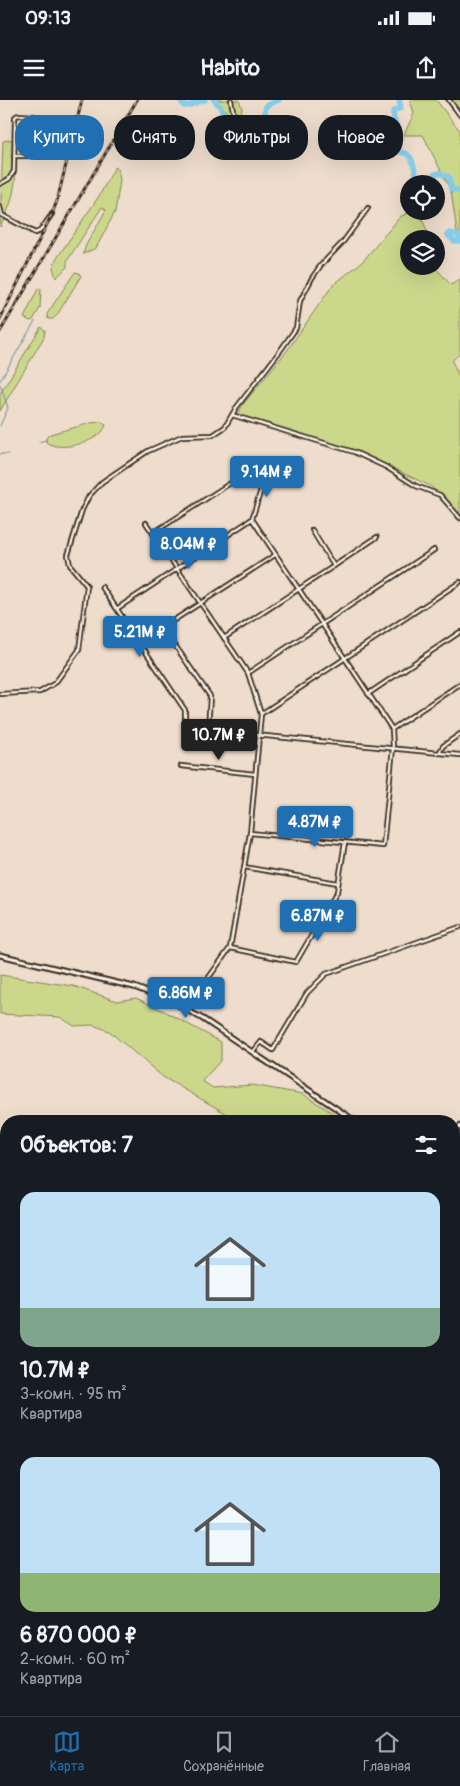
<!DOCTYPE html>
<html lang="ru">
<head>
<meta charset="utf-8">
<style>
  body { margin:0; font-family:Pangolin,sans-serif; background:#242831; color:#f1f3f6; height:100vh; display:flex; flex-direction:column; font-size:19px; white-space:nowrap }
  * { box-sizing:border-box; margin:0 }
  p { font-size:16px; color:#9ea1a6 }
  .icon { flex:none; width:28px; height:28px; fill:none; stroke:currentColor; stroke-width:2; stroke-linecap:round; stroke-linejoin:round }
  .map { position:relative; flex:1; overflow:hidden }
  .sheet { position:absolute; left:0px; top:1015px; width:460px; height:601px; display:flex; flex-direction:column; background:#171b24; border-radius:20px 20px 0 0; box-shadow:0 5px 20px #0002 }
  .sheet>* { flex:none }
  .guide { position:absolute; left:15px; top:15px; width:430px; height:45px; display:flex; gap:10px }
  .fabs { position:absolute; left:400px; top:75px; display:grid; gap:10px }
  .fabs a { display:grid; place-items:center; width:45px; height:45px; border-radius:50%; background:#171b24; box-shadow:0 5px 20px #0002; font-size:25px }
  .price { position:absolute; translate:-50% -42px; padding:0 11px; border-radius:5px; background:#1f6fb2; color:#fff; font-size:16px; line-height:32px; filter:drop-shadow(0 1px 2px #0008) }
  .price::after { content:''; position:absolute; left:50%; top:30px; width:15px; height:11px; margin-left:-8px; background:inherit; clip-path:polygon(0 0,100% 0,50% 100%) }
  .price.selected { background:#222; color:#fff }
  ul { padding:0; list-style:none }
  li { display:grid; align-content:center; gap:10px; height:265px; padding:0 20px }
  li span { display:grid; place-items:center; height:155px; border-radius:15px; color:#555 }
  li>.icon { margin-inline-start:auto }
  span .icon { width:90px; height:90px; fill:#fffc; stroke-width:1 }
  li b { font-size:21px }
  h2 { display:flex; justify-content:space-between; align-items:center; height:60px; padding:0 20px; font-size:21px }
  .tag { padding:0 18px; border-radius:20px; background:#171b24; box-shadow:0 5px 20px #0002; font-size:18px; line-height:45px }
  .tag.selected { background:#1f6fb2; color:#fff }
  .status { display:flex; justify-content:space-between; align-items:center; height:35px; padding:0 25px; background:#171b24; direction:ltr }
  .status svg { height:14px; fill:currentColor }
  header { display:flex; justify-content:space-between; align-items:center; height:65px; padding:0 20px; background:#171b24; font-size:22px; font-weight:800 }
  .tab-bar { display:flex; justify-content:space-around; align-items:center; height:70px; border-top:1px solid #363941; background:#171b24; font-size:14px; color:#9ea1a6 }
  .tab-bar a { display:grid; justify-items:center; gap:2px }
  .tab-bar .selected { color:#1f6fb2 }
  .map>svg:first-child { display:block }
  .green { fill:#cbd88c; stroke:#838155 }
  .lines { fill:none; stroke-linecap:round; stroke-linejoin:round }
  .stream { stroke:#698b98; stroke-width:1 }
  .river { stroke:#87cce9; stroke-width:5.5 }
  .street-casing { stroke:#3b2a1e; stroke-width:6 }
  .secondary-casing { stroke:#3b2a1e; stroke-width:7 }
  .street { stroke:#f7f3e8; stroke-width:2.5 }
  .secondary { stroke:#f7f3e8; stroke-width:3 }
  .rail-casing { stroke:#3b2a1e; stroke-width:3 }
  .rail { stroke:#f7f3e8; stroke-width:1; stroke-dasharray:4; stroke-linecap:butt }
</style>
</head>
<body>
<div class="status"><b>09:13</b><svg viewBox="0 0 49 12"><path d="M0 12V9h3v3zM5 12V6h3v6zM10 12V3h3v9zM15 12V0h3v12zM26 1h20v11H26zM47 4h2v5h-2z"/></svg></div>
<header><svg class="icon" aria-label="menu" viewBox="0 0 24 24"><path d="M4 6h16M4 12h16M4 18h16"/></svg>Habito<svg class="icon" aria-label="share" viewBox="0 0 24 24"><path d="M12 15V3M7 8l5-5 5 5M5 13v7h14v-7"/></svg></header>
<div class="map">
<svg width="460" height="1616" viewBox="0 0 460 1616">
  <rect width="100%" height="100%" fill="#edc"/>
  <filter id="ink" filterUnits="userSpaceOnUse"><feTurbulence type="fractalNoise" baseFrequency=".02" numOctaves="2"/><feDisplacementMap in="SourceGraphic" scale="10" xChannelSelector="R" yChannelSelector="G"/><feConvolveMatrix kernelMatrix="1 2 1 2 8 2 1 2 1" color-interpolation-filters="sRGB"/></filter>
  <g filter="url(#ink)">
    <!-- green -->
    <g class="green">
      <path d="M217,0H239L242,8L236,24Z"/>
      <path d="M410,0H436L460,31V138L458,139L451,91L423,35H404L414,13Z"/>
      <path d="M445,0H460V18Z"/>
      <path d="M15,39C17,73 17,96 0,127L3,41Z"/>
      <path d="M115,67L118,69L120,81L115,112L96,148L83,154L86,145L106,110L102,107L67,161V167L56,178L53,167L55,161L99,96Z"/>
      <path d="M411,111H419L430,139H409V166H434L451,185L460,179V253L452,261L460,279V421L432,387L364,354L237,315L244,303L286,252L332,186L363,161L400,117Z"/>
      <path d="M75,172L79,173L81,176L57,215L53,219H48L47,214Z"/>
      <path d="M41,188L40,208L33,220L30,221L24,218L38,189Z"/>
      <path d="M41,227L45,230L44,237L0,311V294Z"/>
      <path d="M101,322L106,325C101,342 60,353 46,342V338L50,334L91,323Z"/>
      <path d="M0,875L73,886L117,901L136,898L164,911L221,942V960L202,981L213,988L252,985L303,994L345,1021H239L163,977L109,931L93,925L74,926L60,917L0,914Z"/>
      <path d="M454,1056L460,1057V1082L454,1077Z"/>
      <path d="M454,1098L460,1102V1180L454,1187Z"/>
      <path d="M0,1397L6,1398V1487L0,1485Z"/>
    </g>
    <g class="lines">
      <!-- stream -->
      <g class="stream">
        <path d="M0,281L35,221"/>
        <path d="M0,284L8,308L0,326"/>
        <path d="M39,342L46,340"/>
        <path d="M0,354H8"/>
      </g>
      <!-- river -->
      <g class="river">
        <path d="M180,0L184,6C192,6 197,1 205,0"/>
        <path d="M214,0L220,6L223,14L221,41L227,52C244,57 250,44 254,30L263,24L266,6L279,0"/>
        <path d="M399,0L401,8L393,11L394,19L401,36L397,45L400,52C414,53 413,66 417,78L424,81L427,77L439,73L449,77L451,89L460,91"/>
        <path d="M460,137L455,134L450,133L448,135L454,141H460"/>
      </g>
      <defs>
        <g id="street">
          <path d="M231,0L234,16"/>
          <path d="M449,0L460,15"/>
          <path d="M0,84L9,79L14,71L15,17L18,15L34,16L36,20L35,52L31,56H14"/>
          <path d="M0,107L2,115L35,133L40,131L52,114"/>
          <path d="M232,315L354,352L386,367L416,386L440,395L460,418"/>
          <path d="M146,423L248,573L261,614L250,733L230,848L186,909"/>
          <path d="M153,433L229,384"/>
          <path d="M334,466L377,437"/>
          <path d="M102,487L185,610V628L460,655"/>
          <path d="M118,508L252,419L266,373"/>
          <path d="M163,528L210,596L208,630"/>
          <path d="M224,538L334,466L312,430"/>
          <path d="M140,542L275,455"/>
          <path d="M248,573L434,450"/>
          <path d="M0,594L40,592L55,583L79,550L87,486L70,465L68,455L82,410L89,396L102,382L148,351L182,336L213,335L225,327L236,308L280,251L296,228L300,201L312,178L321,165L343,142L368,108"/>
          <path d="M368,594L460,532"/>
          <path d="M261,614L460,482"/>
          <path d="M392,629L460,584"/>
          <path d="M439,653L443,646L460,634"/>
          <path d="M181,666L255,674"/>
          <path d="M250,733L383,746L393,648L392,629L252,419"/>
          <path d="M244,767L338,783"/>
          <path d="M230,848L296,862L337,792L345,742"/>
          <path d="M253,952L261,942L273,950L307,893L326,874L460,827"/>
          <path d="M454,1037L460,1026"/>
          <path d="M0,1203L6,1210"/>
          <path d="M0,1265L6,1255"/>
          <path d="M0,1424L6,1425"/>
          <path d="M0,1447L6,1448"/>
          <path d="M0,1487L6,1489"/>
          <path d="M0,1528L6,1529"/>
          <path d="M0,1571L6,1573"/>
          <path d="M119,1610L120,1616"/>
          <path d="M155,1610L156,1616"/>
          <path d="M53,1616L54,1610"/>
          <path d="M82,1616L103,1610"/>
        </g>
        <g id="secondary">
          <path d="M0,855L134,887L171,901L203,919L355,1021"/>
          <path d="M454,1087L460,1091"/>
        </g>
      </defs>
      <!-- street casing -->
      <use href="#street" class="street-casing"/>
      <!-- secondary casing -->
      <use href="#secondary" class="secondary-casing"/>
      <!-- street -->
      <use href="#street" class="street"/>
      <!-- secondary -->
      <use href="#secondary" class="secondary"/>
      <defs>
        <g id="rail">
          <path d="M0,219L52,114L57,101L82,0"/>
          <path d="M0,232L137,0"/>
        </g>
      </defs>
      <!-- rail casing -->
      <use href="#rail" class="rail-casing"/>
      <!-- rail -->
      <use href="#rail" class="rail"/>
    </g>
  </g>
</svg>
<div class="fabs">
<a><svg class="icon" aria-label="locate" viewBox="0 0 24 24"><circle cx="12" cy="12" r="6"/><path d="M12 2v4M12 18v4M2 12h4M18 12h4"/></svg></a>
<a><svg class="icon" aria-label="layers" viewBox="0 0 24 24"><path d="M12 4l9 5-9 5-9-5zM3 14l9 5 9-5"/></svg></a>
</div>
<b class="price" style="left:267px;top:398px">9.14M ₽</b>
<b class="price" style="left:189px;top:470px">8.04M ₽</b>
<b class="price" style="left:140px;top:558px">5.21M ₽</b>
<b class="price selected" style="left:219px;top:661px">10.7M ₽</b>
<b class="price" style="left:315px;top:748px">4.87M ₽</b>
<b class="price" style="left:318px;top:842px">6.87M ₽</b>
<b class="price" style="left:186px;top:919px">6.86M ₽</b>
<div class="guide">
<a class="tag selected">Купить</a>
<a class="tag">Снять</a>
<a class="tag">Фильтры</a>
<a class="tag">Новое</a>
</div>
<section class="sheet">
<h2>Объектов: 7<svg class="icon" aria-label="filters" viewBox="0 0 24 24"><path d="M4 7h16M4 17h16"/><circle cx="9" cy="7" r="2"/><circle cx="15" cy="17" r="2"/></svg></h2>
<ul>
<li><span style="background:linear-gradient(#bfe0f5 75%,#7fa58c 0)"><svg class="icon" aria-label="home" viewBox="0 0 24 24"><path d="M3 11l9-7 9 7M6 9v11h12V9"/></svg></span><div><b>10.7M ₽</b><p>3-комн. · 95 m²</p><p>Квартира</p></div></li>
<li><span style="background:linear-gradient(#bfe0f5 75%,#8fb573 0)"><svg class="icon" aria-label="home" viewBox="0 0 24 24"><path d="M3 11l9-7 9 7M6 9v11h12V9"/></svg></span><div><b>6 870 000 ₽</b><p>2-комн. · 60 m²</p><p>Квартира</p></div></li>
</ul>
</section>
</div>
<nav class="tab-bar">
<a class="selected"><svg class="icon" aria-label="map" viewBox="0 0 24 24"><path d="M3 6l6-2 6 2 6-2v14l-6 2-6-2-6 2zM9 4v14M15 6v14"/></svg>Карта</a>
<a><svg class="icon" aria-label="saved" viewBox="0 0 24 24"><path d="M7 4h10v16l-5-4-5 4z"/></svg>Сохранённые</a>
<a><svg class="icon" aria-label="home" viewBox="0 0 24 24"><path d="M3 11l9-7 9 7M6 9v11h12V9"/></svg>Главная</a>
</nav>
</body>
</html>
